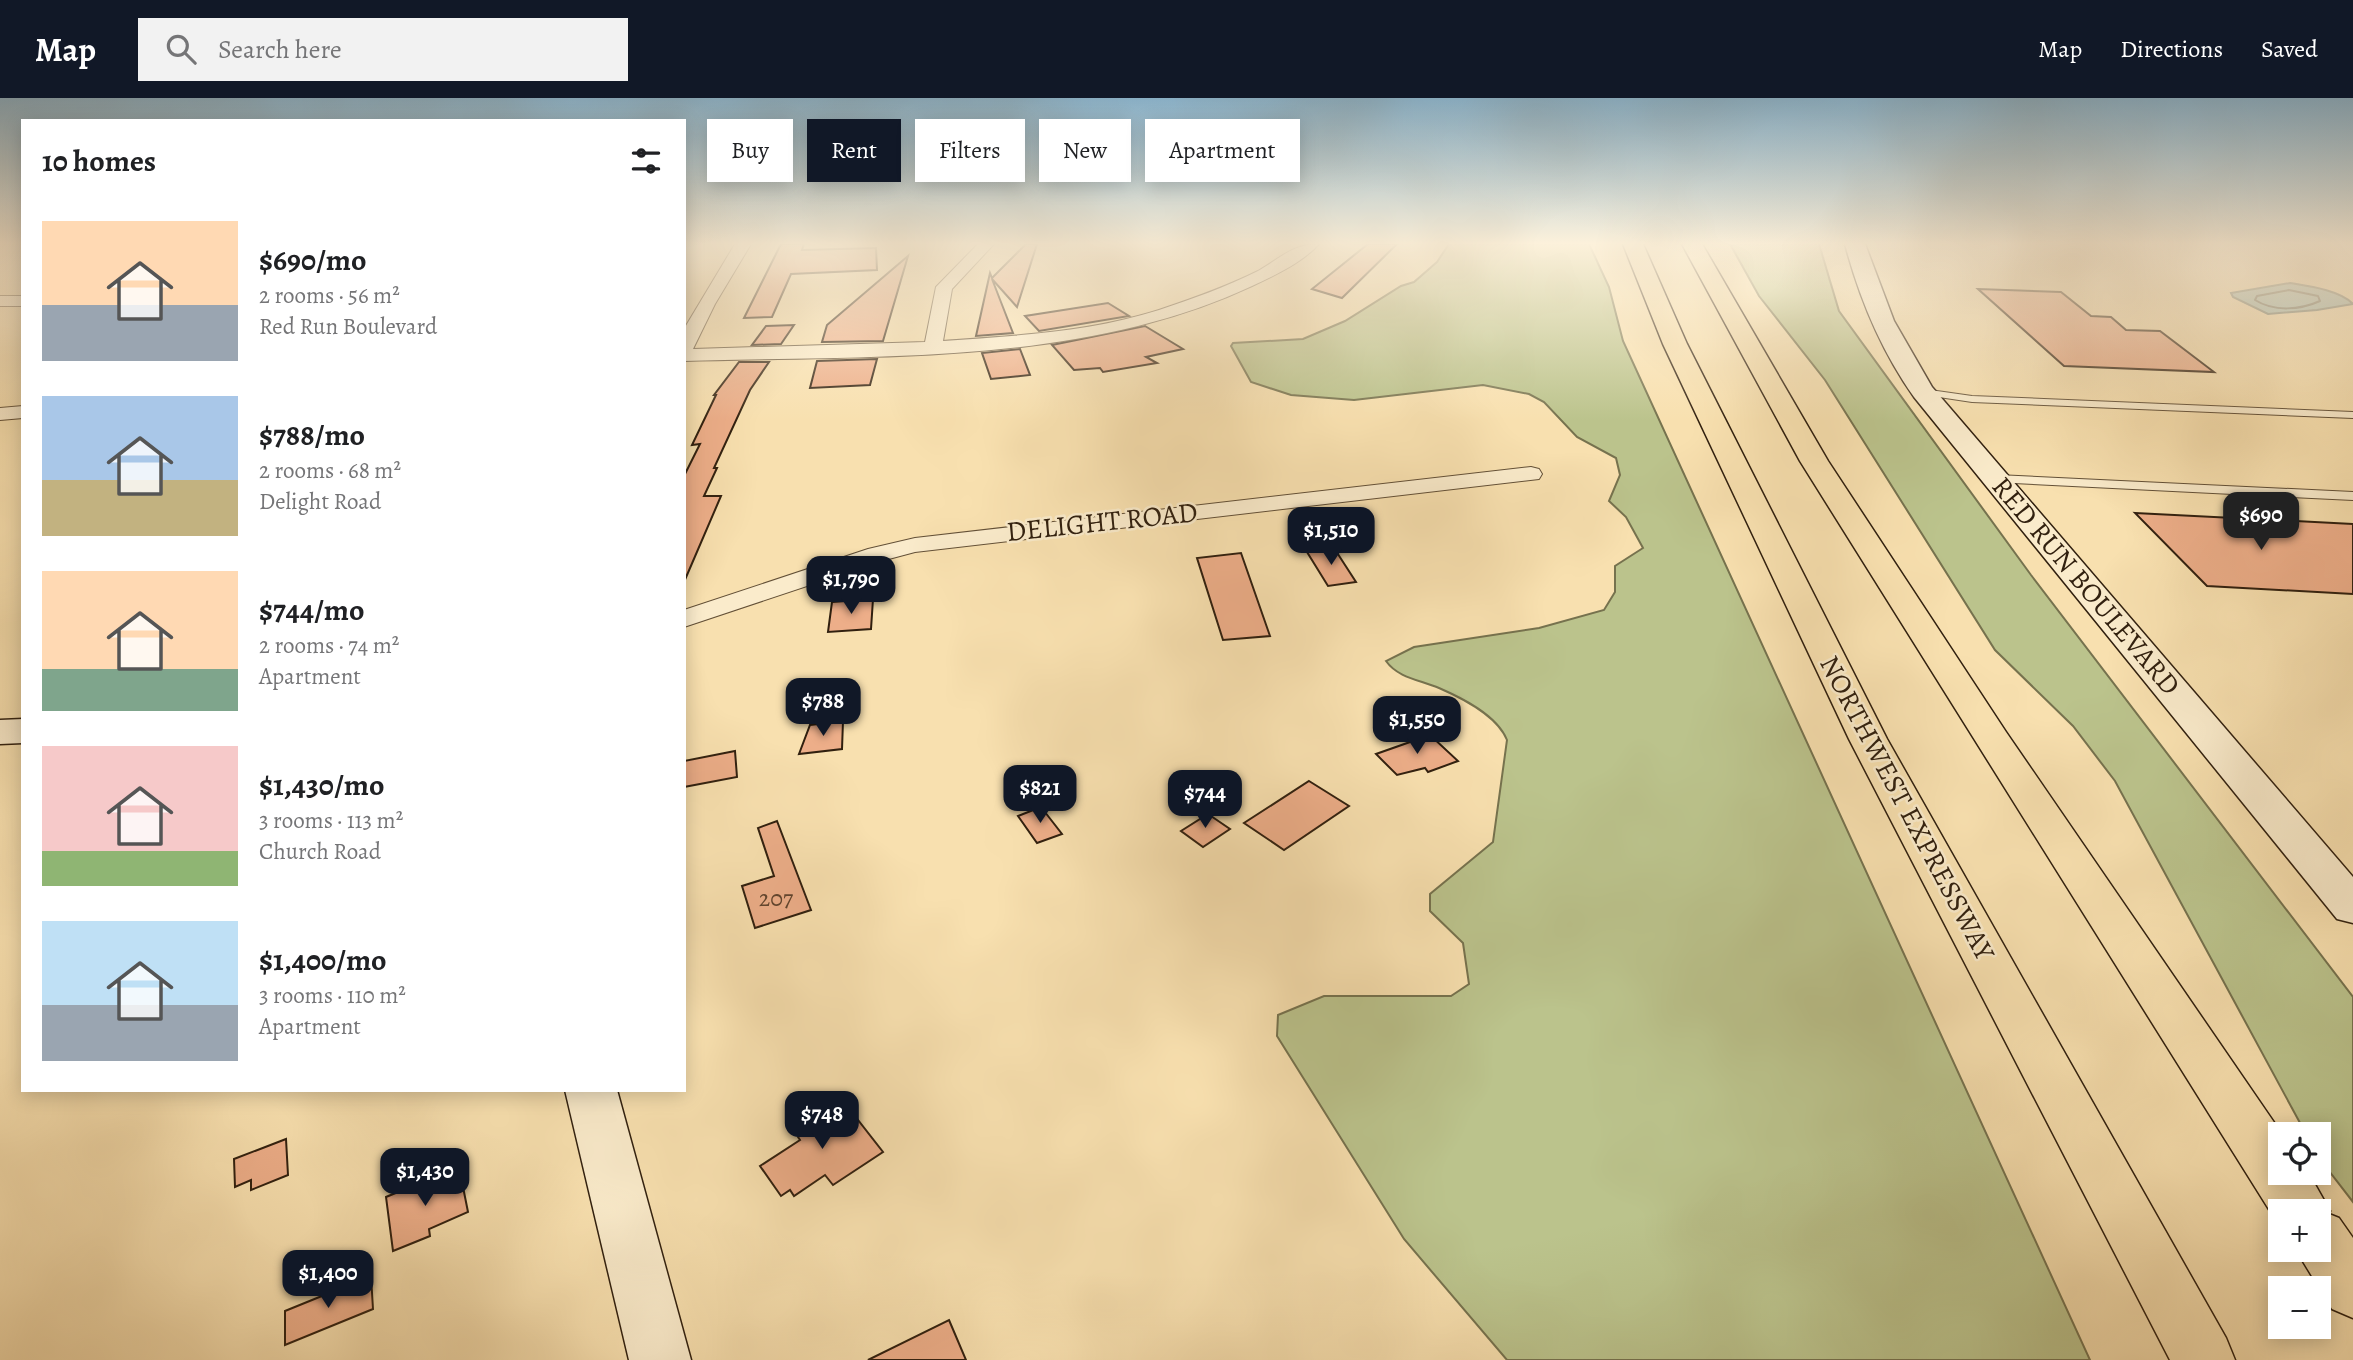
<!DOCTYPE html>
<html lang="en">
<head>
<meta charset="utf-8">
<style>
  body { margin:0; font-family:Alegreya,serif; background:#f2f2f2; color:#202124; height:100vh; display:flex; flex-direction:column; font-size:26px; white-space:nowrap }
  * { box-sizing:border-box; margin:0 }
  p { font-size:23px; color:#757577 }
  .icon { flex:none; width:38px; height:38px; fill:none; stroke:currentColor; stroke-width:2; stroke-linecap:round; stroke-linejoin:round }
  .map { position:relative; flex:1; overflow:hidden }
  .drawer { position:absolute; left:21px; top:21px; width:665px; height:973px; display:flex; flex-direction:column; background:#fff; border-radius:0px; box-shadow:0 4px 18px #0003 }
  .drawer>* { flex:none }
  .top-card { position:absolute; left:707px; top:21px; width:665px; height:63px; display:flex; gap:14px }
  .buttons { position:absolute; left:2268px; top:1024px; display:grid; gap:14px }
  .buttons a { display:grid; place-items:center; width:63px; height:63px; border-radius:0px; background:#fff; box-shadow:0 4px 18px #0003; font-size:35px }
  .price { position:absolute; translate:-50% -60px; padding:0 16px; border-radius:14px; background:#111827; color:#fff; font-size:23px; line-height:46px; filter:drop-shadow(0 2px 4px #0008) }
  .price::after { content:''; position:absolute; left:50%; top:42px; width:21px; height:16px; margin-left:-10px; background:inherit; clip-path:polygon(0 0,100% 0,50% 100%) }
  .price.on { background:#222; color:#fff }
  ul { padding:0; list-style:none }
  li { display:flex; align-items:center; gap:21px; height:175px; padding:0 21px }
  li span { display:grid; place-items:center; flex:none; width:196px; height:140px; border-radius:0px; color:#555 }
  li>.icon { margin-inline-start:auto }
  span .icon { width:84px; height:84px; fill:#fffc; stroke-width:1 }
  li b { font-size:30px }
  h2 { display:flex; justify-content:space-between; align-items:center; height:84px; padding:0 21px; font-size:30px }
  .pill { padding:0 24px; border-radius:0px; background:#fff; box-shadow:0 4px 18px #0003; font-size:24px; line-height:63px }
  .pill.on { background:#111827; color:#fff }
  header { display:flex; align-items:center; gap:42px; box-sizing:border-box; height:98px; padding:0 35px; background:#111827; color:#fff }
  header strong { font-size:33px }
  nav { display:flex; gap:38px; margin-inline-start:auto; font-size:24px }
  .search { width:490px; height:63px; background:#f2f2f2; display:flex; align-items:center; gap:18px; box-sizing:border-box; padding:0 24px; border-radius:0px; color:#757577; font-size:26px }
  .map>svg:first-child { display:block }
  .green { fill:#bbc38c; stroke:#76724e; stroke-width:2 }
  .water { fill:#9fbcb1; stroke:#737e70; stroke-width:2 }
  .lines { fill:none; stroke-linecap:round; stroke-linejoin:round }
  .shore { stroke:#686e60; stroke-width:2 }
  .building { fill:#edae89; stroke:#31200f; stroke-width:2 }
  .lane-casing { stroke:#635037; stroke-width:2 }
  .street-casing { stroke:#635037; stroke-width:2 }
  .secondary-casing { stroke:#31200f; stroke-width:3 }
  .highway-casing { stroke:#31200f; stroke-width:3 }
  .lane { fill:#faebcb; fill-rule:evenodd }
  .street { fill:#faebcb; fill-rule:evenodd }
  .secondary { fill:#faebcb; fill-rule:evenodd }
  .highway { fill:#f8e0af; fill-rule:evenodd }
  .labels { text-anchor:middle; dominant-baseline:central; stroke-width:5; stroke-linejoin:round; paint-order:stroke }
  .number-label { font-size:24px; fill:#60442e }
  .street-label { font-size:28px; fill:#31200f; stroke:#faebcb }
</style>
</head>
<body>
<header>
<strong>Map</strong>
<div class="search"><svg class="icon" aria-label="search" viewBox="0 0 24 24"><circle cx="10" cy="10" r="6"/><path d="M15 15l6 6"/></svg>Search here</div>
<nav><a>Map</a><a>Directions</a><a>Saved</a></nav>
</header>
<div class="map">
<svg width="2353" height="1262" viewBox="0 0 2353 1262">
  <rect width="100%" height="100%" fill="#f8e0af"/>
  <filter id="stains"><feTurbulence type="fractalNoise" baseFrequency=".00286" numOctaves="4"/><feColorMatrix values="0 0 0 0 .2 0 0 0 0 .09 0 0 0 0 .02 0 0 0 .5 -.17"/></filter>
  <radialGradient id="worn" r=".72"><stop offset=".6" stop-color="#630" stop-opacity="0"/><stop offset="1" stop-color="#630" stop-opacity=".3"/></radialGradient>
  <!-- green -->
  <g class="green">
    <path d="M1449,146H1589L1609,189L1623,243L2090,1262H1507L1404,1141L1277,938L1278,917L1324,898H1451L1469,886L1463,845L1430,813V796L1493,744L1507,642C1497,617 1462,600 1439,590C1420,582 1398,580 1386,563L1414,549L1539,530L1604,512L1615,494V468L1643,450L1626,419L1609,403L1620,377L1616,360L1577,339L1544,304L1529,296L1483,287L1354,302L1291,297L1251,284L1231,248L1233,245L1303,241L1345,223L1401,188L1414,184L1437,164Z"/>
    <path d="M1730,146H1819L1839,213L2031,477L2353,899V1104L2319,1060V1036H2306L2115,683L2073,628L1995,552L1825,282L1759,198Z"/>
  </g>
  <!-- water -->
  <path class="water" d="M2290,185C2308,188 2340,192 2353,206L2317,212L2268,216L2233,199L2231,195Z"/>
  <g class="lines">
    <!-- shore -->
    <path class="shore" d="M2289,192L2318,198L2320,203C2300,212 2274,214 2255,202L2257,198Z"/>
  </g>
  <!-- building -->
  <g class="building">
    <path d="M781,146H804L802,152L876,150L877,172L791,176L772,219L744,220Z"/>
    <path d="M1026,146H1037L1017,209L992,181L1013,235L976,238L990,175L992,180Z"/>
    <path d="M1368,146H1397L1342,200L1312,191Z"/>
    <path d="M908,158L883,243L822,244L827,227Z"/>
    <path d="M1978,191L2061,194L2091,218L2111,219L2126,232L2160,233L2214,274L2064,268Z"/>
    <path d="M1108,205L1129,218L1039,233L1025,218Z"/>
    <path d="M794,227L781,246L752,247L766,228Z"/>
    <path d="M1145,228L1183,251L1146,259L1157,265L1103,274L1100,270L1074,272L1052,247Z"/>
    <path d="M1020,251L1030,277L991,281L982,255Z"/>
    <path d="M877,261L870,287L810,290L817,263Z"/>
    <path d="M739,264H769L750,292L714,370H717L704,398H721L684,484V378L700,346L692,347L716,297H714Z"/>
    <path d="M2135,415L2353,426V496L2207,488Z"/>
    <path d="M1334,450L1356,484L1328,488L1307,454Z"/>
    <path d="M1241,455L1270,538L1223,542L1197,460Z"/>
    <path d="M873,501L871,531L828,534L832,504Z"/>
    <path d="M843,623L842,651L799,656L810,627Z"/>
    <path d="M1430,637L1458,663L1428,674L1425,670L1397,677L1376,656Z"/>
    <path d="M735,653L737,679L684,689V663Z"/>
    <path d="M1309,683L1349,708L1284,752L1244,725Z"/>
    <path d="M1041,709L1062,736L1037,745L1018,718Z"/>
    <path d="M1208,716L1230,731L1203,749L1181,733Z"/>
    <path d="M777,723L811,812L755,830L742,788L774,778L758,730Z"/>
    <path d="M825,1002L833,1012L847,1008L883,1054L833,1087L825,1077L794,1098L790,1092L781,1098L760,1068L800,1042L798,1039L810,1031L800,1017Z"/>
    <path d="M286,1041L288,1077L251,1092V1082L235,1089L234,1061Z"/>
    <path d="M459,1069L468,1114L429,1131L430,1138L393,1153L386,1099Z"/>
    <path d="M371,1178L373,1211L285,1247V1213Z"/>
    <path d="M949,1222L966,1262H868Z"/>
  </g>
  <g class="lines">
    <defs>
      <g id="lane">
        <path d="M1923,291L1972,298L2353,314V320L1972,304L1919,296V292Z"/>
        <path d="M1997,377L2353,394V402L1993,384L1991,381Z"/>
      </g>
      <g id="street">
        <path d="M735,146H751L715,206L693,251L925,244L936,189L978,146H994L952,191L943,243C1015,238 1090,234 1159,212C1192,201 1226,189 1258,173C1281,160 1292,146 1319,146C1303,164 1274,178 1252,188C1079,269 872,257 684,263V231Z"/>
        <rect x="0" y="198" width="23" height="10"/>
        <path d="M23,308V320L0,322V310Z"/>
        <path d="M1531,369L1539,371L1542,376L1539,381L915,454L885,462L684,529V512L868,451L915,440Z"/>
      </g>
      <g id="secondary">
        <path d="M1845,146H1865L1894,223L1932,289L2353,779V825L2337,821L1914,299C1881,252 1860,202 1845,146Z"/>
        <path d="M23,621V645L0,646V622Z"/>
        <path d="M565,992H617L691,1262H629Z"/>
      </g>
      <g id="highway">
        <path d="M1623,146H1643L1687,246L1887,641L2226,1240L2235,1262H2170L1849,641L1663,246Z"/>
        <path d="M1682,146H1702L1828,363L2006,634L2282,1036L2280,1074H2308L2330,1113L2329,1116L2339,1120L2353,1140V1220L2332,1211L2296,1152H2319V1113H2280V1129L1800,363Z"/>
      </g>
    </defs>
    <!-- lane casing -->
    <use href="#lane" class="lane-casing"/>
    <!-- street casing -->
    <use href="#street" class="street-casing"/>
    <!-- secondary casing -->
    <use href="#secondary" class="secondary-casing"/>
    <!-- highway casing -->
    <use href="#highway" class="highway-casing"/>
    <!-- lane -->
    <use href="#lane" class="lane"/>
    <!-- street -->
    <use href="#street" class="street"/>
    <!-- secondary -->
    <use href="#secondary" class="secondary"/>
    <!-- highway -->
    <use href="#highway" class="highway"/>
  </g>
  <!-- sky -->
  <linearGradient id="sky" x2="0" y2="1"><stop stop-color="#8bb7d2"/><stop offset="0.45" stop-color="#fcf1db"/><stop offset="1" stop-color="#fcf1db" stop-opacity="0"/></linearGradient>
  <rect width="2353" height="323" fill="url(#sky)"/>
  <g class="labels">
    <!-- number labels -->
    <g class="number-label">
      <text x="776" y="800">207</text>
    </g>
    <!-- street labels -->
    <g class="street-label">
      <text transform="translate(1102 424) rotate(-6)">DELIGHT ROAD</text>
      <text transform="translate(2086 488) rotate(50)">RED RUN BOULEVARD</text>
      <text transform="translate(1907 710) rotate(62)">NORTHWEST EXPRESSWAY</text>
    </g>
  </g>
  <rect width="100%" height="100%" filter="url(#stains)"/>
  <rect width="100%" height="100%" fill="url(#worn)"/>
</svg>
<div class="buttons">
<a><svg class="icon" aria-label="locate" viewBox="0 0 24 24"><circle cx="12" cy="12" r="6"/><path d="M12 2v4M12 18v4M2 12h4M18 12h4"/></svg></a>
<a>+</a>
<a>−</a>
</div>
<b class="price on" style="left:2261px;top:454px">$690</b>
<b class="price" style="left:1331px;top:469px">$1,510</b>
<b class="price" style="left:851px;top:518px">$1,790</b>
<b class="price" style="left:823px;top:640px">$788</b>
<b class="price" style="left:1417px;top:658px">$1,550</b>
<b class="price" style="left:1040px;top:727px">$821</b>
<b class="price" style="left:1205px;top:732px">$744</b>
<b class="price" style="left:822px;top:1053px">$748</b>
<b class="price" style="left:425px;top:1110px">$1,430</b>
<b class="price" style="left:328px;top:1212px">$1,400</b>
<div class="top-card">
<a class="pill">Buy</a>
<a class="pill on">Rent</a>
<a class="pill">Filters</a>
<a class="pill">New</a>
<a class="pill">Apartment</a>
</div>
<section class="drawer">
<h2>10 homes<svg class="icon" aria-label="filters" viewBox="0 0 24 24"><path d="M4 7h16M4 17h16"/><circle cx="9" cy="7" r="2"/><circle cx="15" cy="17" r="2"/></svg></h2>
<ul>
<li><span style="background:linear-gradient(#ffd9b3 60%,#9aa5b1 0)"><svg class="icon" aria-label="home" viewBox="0 0 24 24"><path d="M3 11l9-7 9 7M6 9v11h12V9"/></svg></span><div><b>$690/mo</b><p>2 rooms · 56 m²</p><p>Red Run Boulevard</p></div></li>
<li><span style="background:linear-gradient(#a9c7e8 60%,#c2b280 0)"><svg class="icon" aria-label="home" viewBox="0 0 24 24"><path d="M3 11l9-7 9 7M6 9v11h12V9"/></svg></span><div><b>$788/mo</b><p>2 rooms · 68 m²</p><p>Delight Road</p></div></li>
<li><span style="background:linear-gradient(#ffd9b3 70%,#7fa58c 0)"><svg class="icon" aria-label="home" viewBox="0 0 24 24"><path d="M3 11l9-7 9 7M6 9v11h12V9"/></svg></span><div><b>$744/mo</b><p>2 rooms · 74 m²</p><p>Apartment</p></div></li>
<li><span style="background:linear-gradient(#f6c9c9 75%,#8fb573 0)"><svg class="icon" aria-label="home" viewBox="0 0 24 24"><path d="M3 11l9-7 9 7M6 9v11h12V9"/></svg></span><div><b>$1,430/mo</b><p>3 rooms · 113 m²</p><p>Church Road</p></div></li>
<li><span style="background:linear-gradient(#bfe0f5 60%,#9aa5b1 0)"><svg class="icon" aria-label="home" viewBox="0 0 24 24"><path d="M3 11l9-7 9 7M6 9v11h12V9"/></svg></span><div><b>$1,400/mo</b><p>3 rooms · 110 m²</p><p>Apartment</p></div></li>
</ul>
</section>
</div>
</body>
</html>
